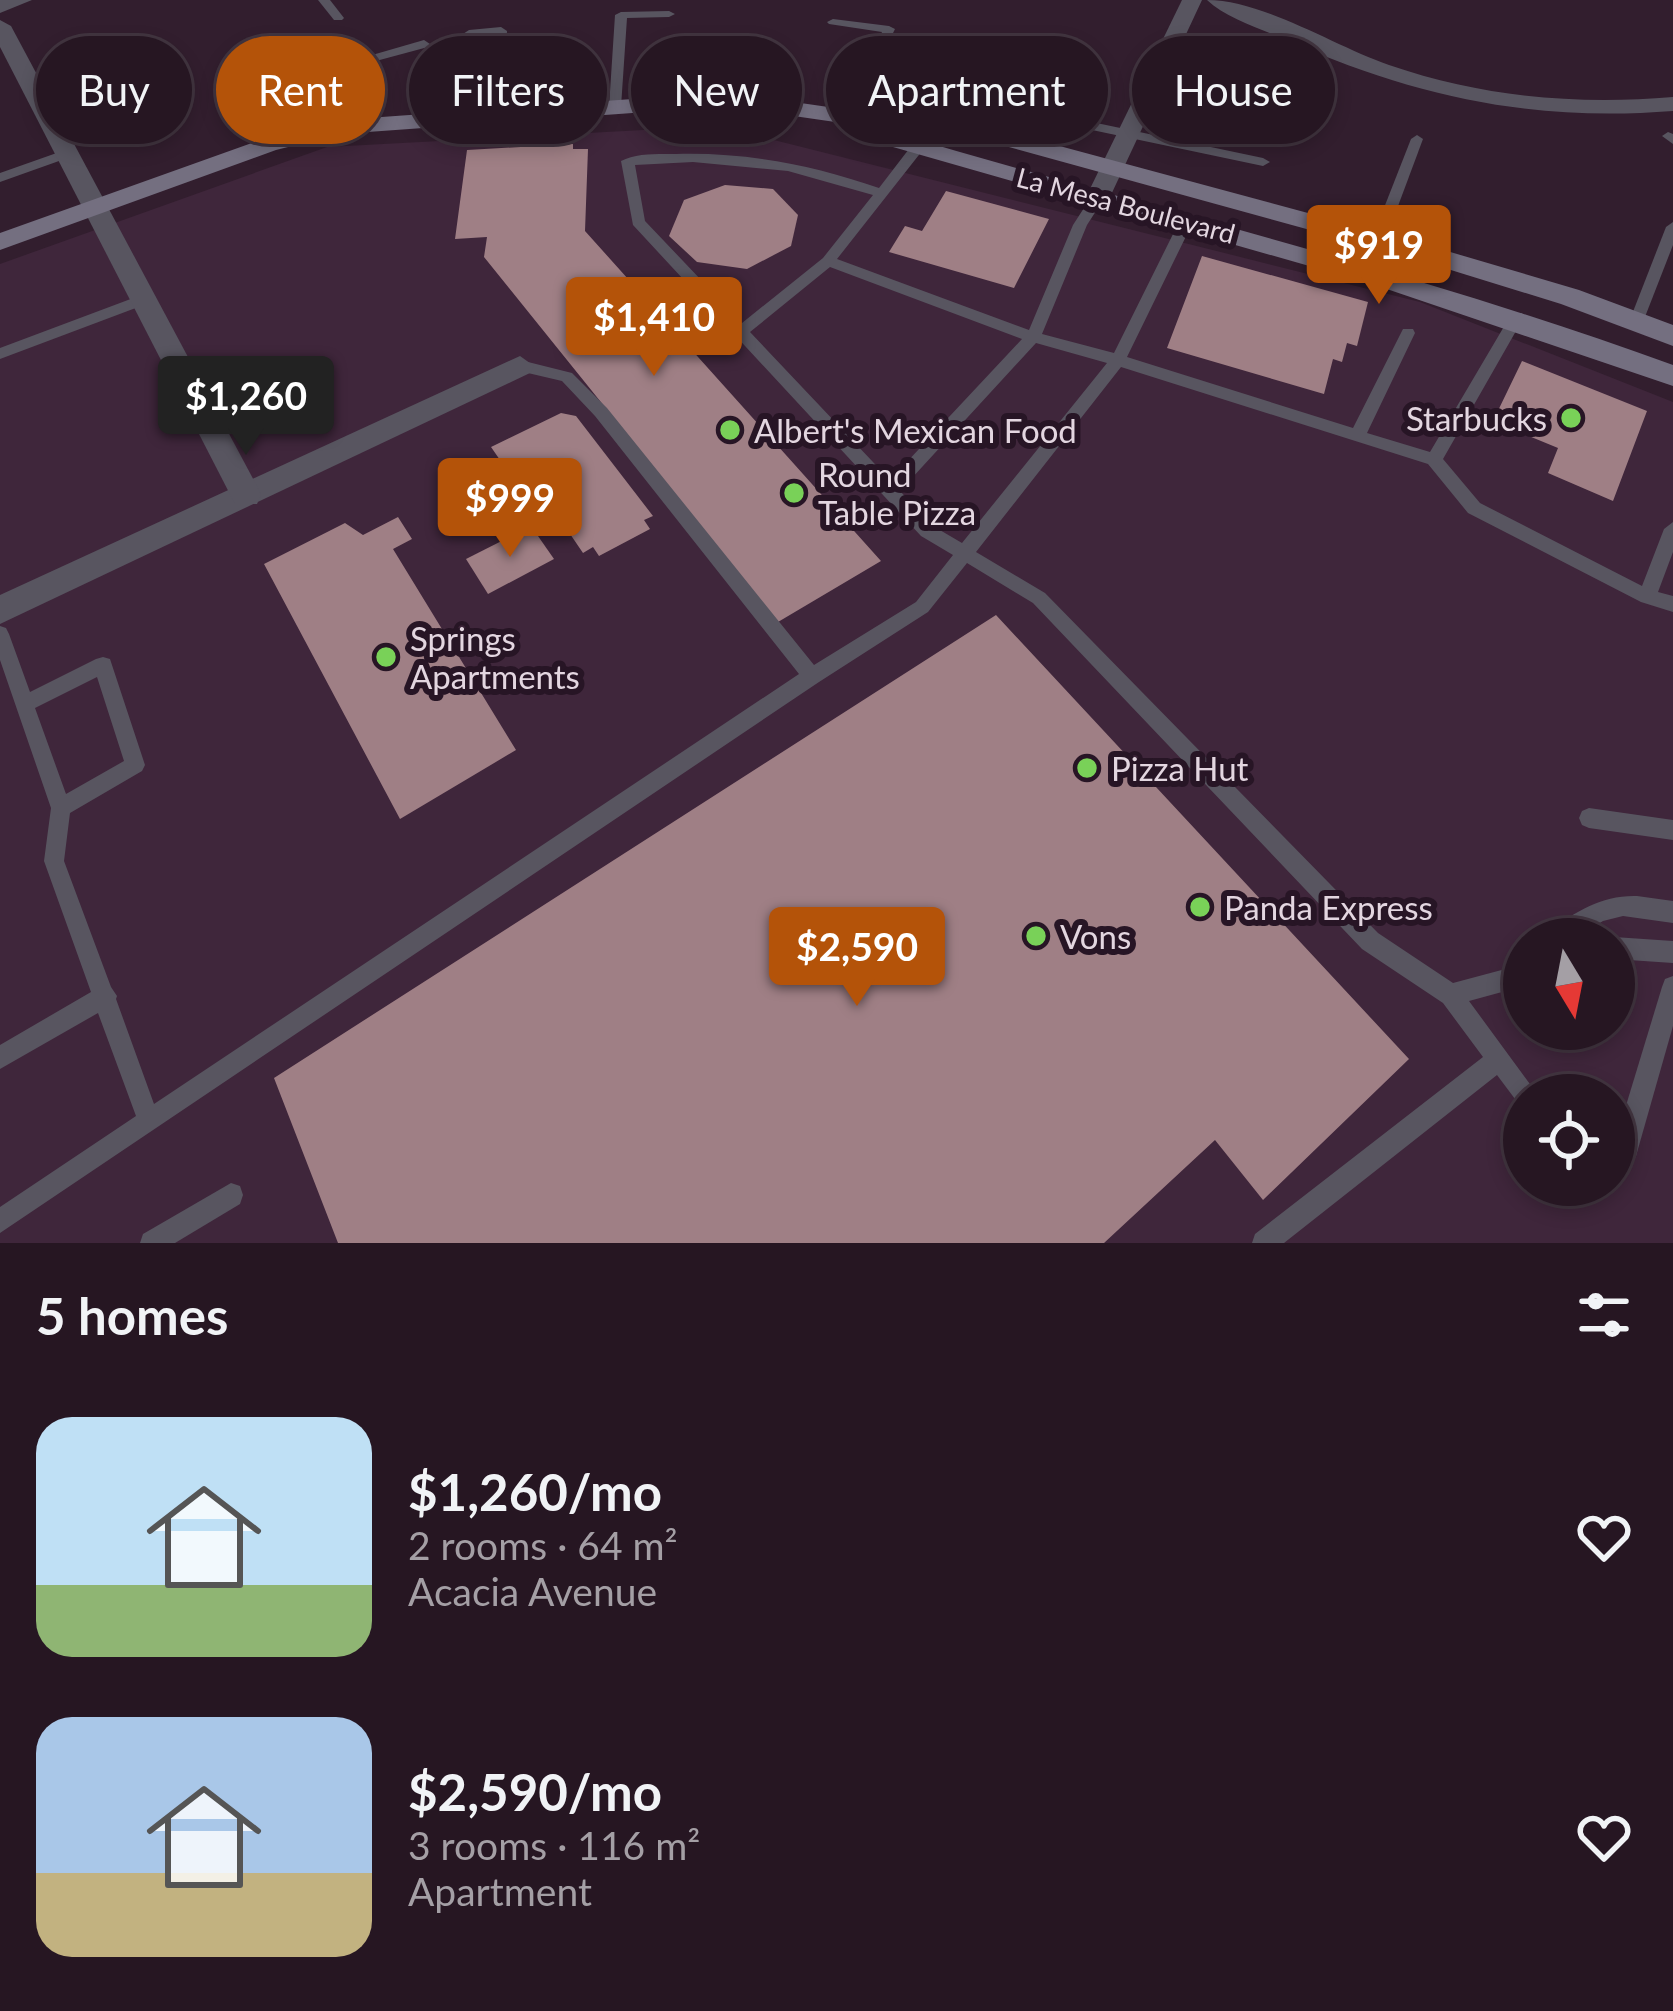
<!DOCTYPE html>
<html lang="en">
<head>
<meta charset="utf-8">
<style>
  body { margin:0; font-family:Lato,sans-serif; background:#2e1f2a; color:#f1f3f6; height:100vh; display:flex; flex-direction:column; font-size:45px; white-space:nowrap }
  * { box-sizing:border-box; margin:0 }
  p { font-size:39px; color:#a49fa5 }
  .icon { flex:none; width:66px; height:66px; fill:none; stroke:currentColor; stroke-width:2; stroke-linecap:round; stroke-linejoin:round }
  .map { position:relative; height:1243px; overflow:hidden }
  .drawer { display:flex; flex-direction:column; background:#261622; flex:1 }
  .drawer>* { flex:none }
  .hud { position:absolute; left:36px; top:36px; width:1602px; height:108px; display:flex; gap:24px }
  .needle { width:78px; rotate:170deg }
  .buttons { position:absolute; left:1503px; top:918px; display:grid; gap:24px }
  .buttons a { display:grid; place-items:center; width:132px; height:132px; border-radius:50%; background:#261622; box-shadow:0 6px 18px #0003,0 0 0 3px #423540; font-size:60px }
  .price { position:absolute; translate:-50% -102px; padding:0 27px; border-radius:12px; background:#b45309; color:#fff; font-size:39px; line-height:78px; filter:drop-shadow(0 3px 6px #0008) }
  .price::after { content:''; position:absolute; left:50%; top:72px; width:36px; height:27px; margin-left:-18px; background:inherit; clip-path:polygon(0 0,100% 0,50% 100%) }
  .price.current { background:#222; color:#fff }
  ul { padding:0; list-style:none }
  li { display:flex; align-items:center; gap:36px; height:300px; padding:0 36px }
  li span { display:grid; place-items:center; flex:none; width:336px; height:240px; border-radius:36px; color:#555 }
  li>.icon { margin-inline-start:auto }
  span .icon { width:144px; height:144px; fill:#fffc; stroke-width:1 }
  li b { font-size:51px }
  h2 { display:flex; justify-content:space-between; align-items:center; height:144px; padding:0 36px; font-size:51px }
  .chip { padding:0 42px; border-radius:54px; background:#261622; box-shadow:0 6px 18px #0003,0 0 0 3px #423540; font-size:42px; line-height:108px }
  .chip.current { background:#b45309; color:#fff }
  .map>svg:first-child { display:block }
  .built { fill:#3f263b; fill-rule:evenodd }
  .building { fill:#9f7f85 }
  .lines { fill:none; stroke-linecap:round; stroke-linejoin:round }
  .service { fill:#585560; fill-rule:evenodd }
  .minor { fill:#585560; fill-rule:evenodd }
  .tertiary { fill:#585560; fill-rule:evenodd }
  .secondary { fill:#746f80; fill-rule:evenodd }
  .poi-dot { fill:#79d158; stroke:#271525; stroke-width:4.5 }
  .labels { text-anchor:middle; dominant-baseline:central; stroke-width:12; stroke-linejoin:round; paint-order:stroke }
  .far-street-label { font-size:27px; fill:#e3d6e0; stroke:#271525 }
  .poi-label { font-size:33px; fill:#e3d6e0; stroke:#271525; text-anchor:start }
</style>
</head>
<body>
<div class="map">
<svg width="1673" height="1243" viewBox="0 0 1673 1243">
  <rect width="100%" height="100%" fill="#321e2e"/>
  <!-- built -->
  <path class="built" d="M718,126L1420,302L1673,402V1243H0V264L327,147ZM1524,939H1614V1029H1524ZM1524,1095H1614V1185H1524Z"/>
  <!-- building -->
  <g class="building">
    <path d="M573,144V149H588L585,231L881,561L778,622L484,257L487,237L455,239L467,150Z"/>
    <path d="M725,185L773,189L798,215L791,246L747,269L697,262L669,236L684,200Z"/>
    <path d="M946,191L1049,219L1014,288L889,252L905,226L922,231Z"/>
    <path d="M1202,256L1368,302L1357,346L1347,343L1342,362L1333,359L1324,394L1167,348Z"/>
    <path d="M1522,361L1647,411L1613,501L1548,473L1558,448L1493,421Z"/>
    <path d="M561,413L576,416L653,516L644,520L650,529L599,556L593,547L583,553L566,528L552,535L491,447Z"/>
    <path d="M398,517L412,539L393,549L516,750L400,819L264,564L345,523L363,535Z"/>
    <path d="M531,526L554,559L488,594L466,559Z"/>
    <path d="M996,615L1409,1059L1263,1200L1215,1140L1104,1243H338L274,1078Z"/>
  </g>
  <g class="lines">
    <!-- service -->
    <g class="service">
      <path d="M318,0H330L344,18L342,20H334Z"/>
      <path d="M621,12L669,11L675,14L669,17L627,18L621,107L615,111L609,107L615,15Z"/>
      <path d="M833,19L889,26L895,29L852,116L846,120L840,116L882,32L829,24L827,22Z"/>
      <path d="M501,27L507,31L503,116L497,120L491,116L495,35L469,38L463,34L469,30Z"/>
      <path d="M424,40L430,44L428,47L309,79L303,75Z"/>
      <path d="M150,107L160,110L68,147L57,144Z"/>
      <path d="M1030,109L1263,158L1270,162L1263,166L1035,118L1024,146H1014L1013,143L1024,113Z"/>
      <path d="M1668,132L1673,134V144L1662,136Z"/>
      <path d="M1417,135L1423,139L1385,241L1378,246L1373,244L1371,241L1411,139Z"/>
      <path d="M917,144L922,145V151L837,259L1029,330L1073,225L1093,194H1103L1105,197L1087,225L1042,334L1114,353L1179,222L1181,219H1191L1193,222L1127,357L1353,428L1403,329H1413L1415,333L1367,433L1430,452L1512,313H1522L1524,317L1443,459L1480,503L1642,586L1664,529L1673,522V552L1658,592L1673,596V612L1641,602L1468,513L1428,464L1121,367L976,552L1045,593L1378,933L1453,983L1524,964V986L1469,1001L1538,1095H1524V1106L1518,1103L1497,1075L1284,1243H1252L1255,1234L1483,1057L1443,1003L1362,949L1033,603L967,563L928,612L819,682L0,1233V1207L136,1116L98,1013L0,1069V1045L91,992L44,861L51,808L0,660V626L6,628L9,634L30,692L96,659L103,657L110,659L145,765L142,771L70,813L64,861L111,987L117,996L116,999L154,1104L799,674L595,416L562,381L515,370V362L520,360L572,373L607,408L814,665L916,602L953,555L921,536L633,225L621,161C636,153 658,154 676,154C746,152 813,165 879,188L912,145ZM693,162L788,171L873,195L823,258L742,323L645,221L635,165ZM830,267L1022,339L890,480L750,332ZM1036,343L1107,363L962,543L933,526L900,491ZM97,677L124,761L66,794L35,708Z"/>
      <path d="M68,149L73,150V156L0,182V173Z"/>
      <path d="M1673,222V245L1643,322L1636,327L1631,326L1629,322L1666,227Z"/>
      <path d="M144,294L149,295V303L0,359V348Z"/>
      <path d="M1589,808L1673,820V840L1589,828L1582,825L1579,818L1582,811Z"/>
      <path d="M1637,896L1673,901V923L1623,916L1603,921L1574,939H1546L1549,931C1577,911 1602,895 1637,896Z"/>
      <path d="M1614,937L1673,941V963L1614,959V939H1610Z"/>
      <path d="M1673,976V1026L1636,1156L1632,1164L1614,1169V1145L1662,987L1665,979Z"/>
      <path d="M231,1183L240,1186L243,1195L240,1204L175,1243H140L143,1234Z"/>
    </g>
    <!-- minor -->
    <g class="minor">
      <path d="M1207,0C1263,0 1334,46 1389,65C1482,97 1575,105 1673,97V111C1532,122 1417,97 1288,41C1263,29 1227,19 1207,0Z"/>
      <path d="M520,356L534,366L530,373L0,624V595Z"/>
    </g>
    <!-- tertiary -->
    <g class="tertiary">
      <path d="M0,0H32L0,13Z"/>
      <path d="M1182,0H1202L1110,197L1107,203H1089L1086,197Z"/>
      <path d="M0,20L11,26L257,486L261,495L257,504H235L0,47Z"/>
    </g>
    <!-- secondary -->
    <path class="secondary" d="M674,96L773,99L856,111L908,105L1430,246L1579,290L1673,325V346L1561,304L1412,258L907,119L879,122L895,133C1155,210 1419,272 1673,365V386L1372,284L879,143L849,124L773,113L674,110L340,134L276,150L0,250V233L260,140L340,120Z"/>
  </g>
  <!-- markers -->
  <g class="poi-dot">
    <circle cx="1571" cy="418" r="12"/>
    <circle cx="730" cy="430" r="12"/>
    <circle cx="794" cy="493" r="12"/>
    <circle cx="386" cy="657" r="12"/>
    <circle cx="1087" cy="768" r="12"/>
    <circle cx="1200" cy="907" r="12"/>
    <circle cx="1036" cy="936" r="12"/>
  </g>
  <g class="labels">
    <!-- far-street labels -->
    <g class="far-street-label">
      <text transform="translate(1126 205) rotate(15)">La Mesa Boulevard</text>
    </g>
    <!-- poi labels -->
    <g class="poi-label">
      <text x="1547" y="418" text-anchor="end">Starbucks</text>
      <text x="754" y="430">Albert's Mexican Food</text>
      <text x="818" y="474">Round<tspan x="818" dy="38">Table Pizza</tspan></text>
      <text x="410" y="638">Springs<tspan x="410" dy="38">Apartments</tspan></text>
      <text x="1111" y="768">Pizza Hut</text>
      <text x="1224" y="907">Panda Express</text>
      <text x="1060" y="936">Vons</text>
    </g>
  </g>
</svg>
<div class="buttons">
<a><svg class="needle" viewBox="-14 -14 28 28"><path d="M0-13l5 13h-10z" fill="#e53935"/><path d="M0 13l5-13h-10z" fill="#a49fa5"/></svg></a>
<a><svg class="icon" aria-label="locate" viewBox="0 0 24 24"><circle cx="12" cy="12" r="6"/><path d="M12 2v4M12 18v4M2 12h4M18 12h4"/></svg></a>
</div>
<b class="price" style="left:1379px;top:307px">$919</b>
<b class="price" style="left:654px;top:379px">$1,410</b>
<b class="price current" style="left:246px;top:458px">$1,260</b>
<b class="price" style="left:510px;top:560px">$999</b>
<b class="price" style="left:857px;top:1009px">$2,590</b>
<div class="hud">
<a class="chip">Buy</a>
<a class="chip current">Rent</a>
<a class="chip">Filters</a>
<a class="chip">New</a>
<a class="chip">Apartment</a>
<a class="chip">House</a>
</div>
</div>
<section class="drawer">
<h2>5 homes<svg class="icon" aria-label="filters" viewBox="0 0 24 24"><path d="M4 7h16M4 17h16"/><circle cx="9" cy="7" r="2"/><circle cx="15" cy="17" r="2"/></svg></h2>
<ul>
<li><span style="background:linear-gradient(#bfe0f5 70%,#8fb573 0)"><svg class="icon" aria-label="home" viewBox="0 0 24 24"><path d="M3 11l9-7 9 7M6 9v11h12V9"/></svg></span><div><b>$1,260/mo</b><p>2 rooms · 64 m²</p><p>Acacia Avenue</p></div><svg class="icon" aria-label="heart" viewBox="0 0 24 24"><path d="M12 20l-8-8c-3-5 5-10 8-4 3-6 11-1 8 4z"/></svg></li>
<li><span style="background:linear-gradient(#a9c7e8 65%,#c2b280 0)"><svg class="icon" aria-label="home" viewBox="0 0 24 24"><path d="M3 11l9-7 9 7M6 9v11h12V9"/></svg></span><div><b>$2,590/mo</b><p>3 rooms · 116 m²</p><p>Apartment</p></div><svg class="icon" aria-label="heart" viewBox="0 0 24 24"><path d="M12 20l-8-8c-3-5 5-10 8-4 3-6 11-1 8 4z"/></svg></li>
</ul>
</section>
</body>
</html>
